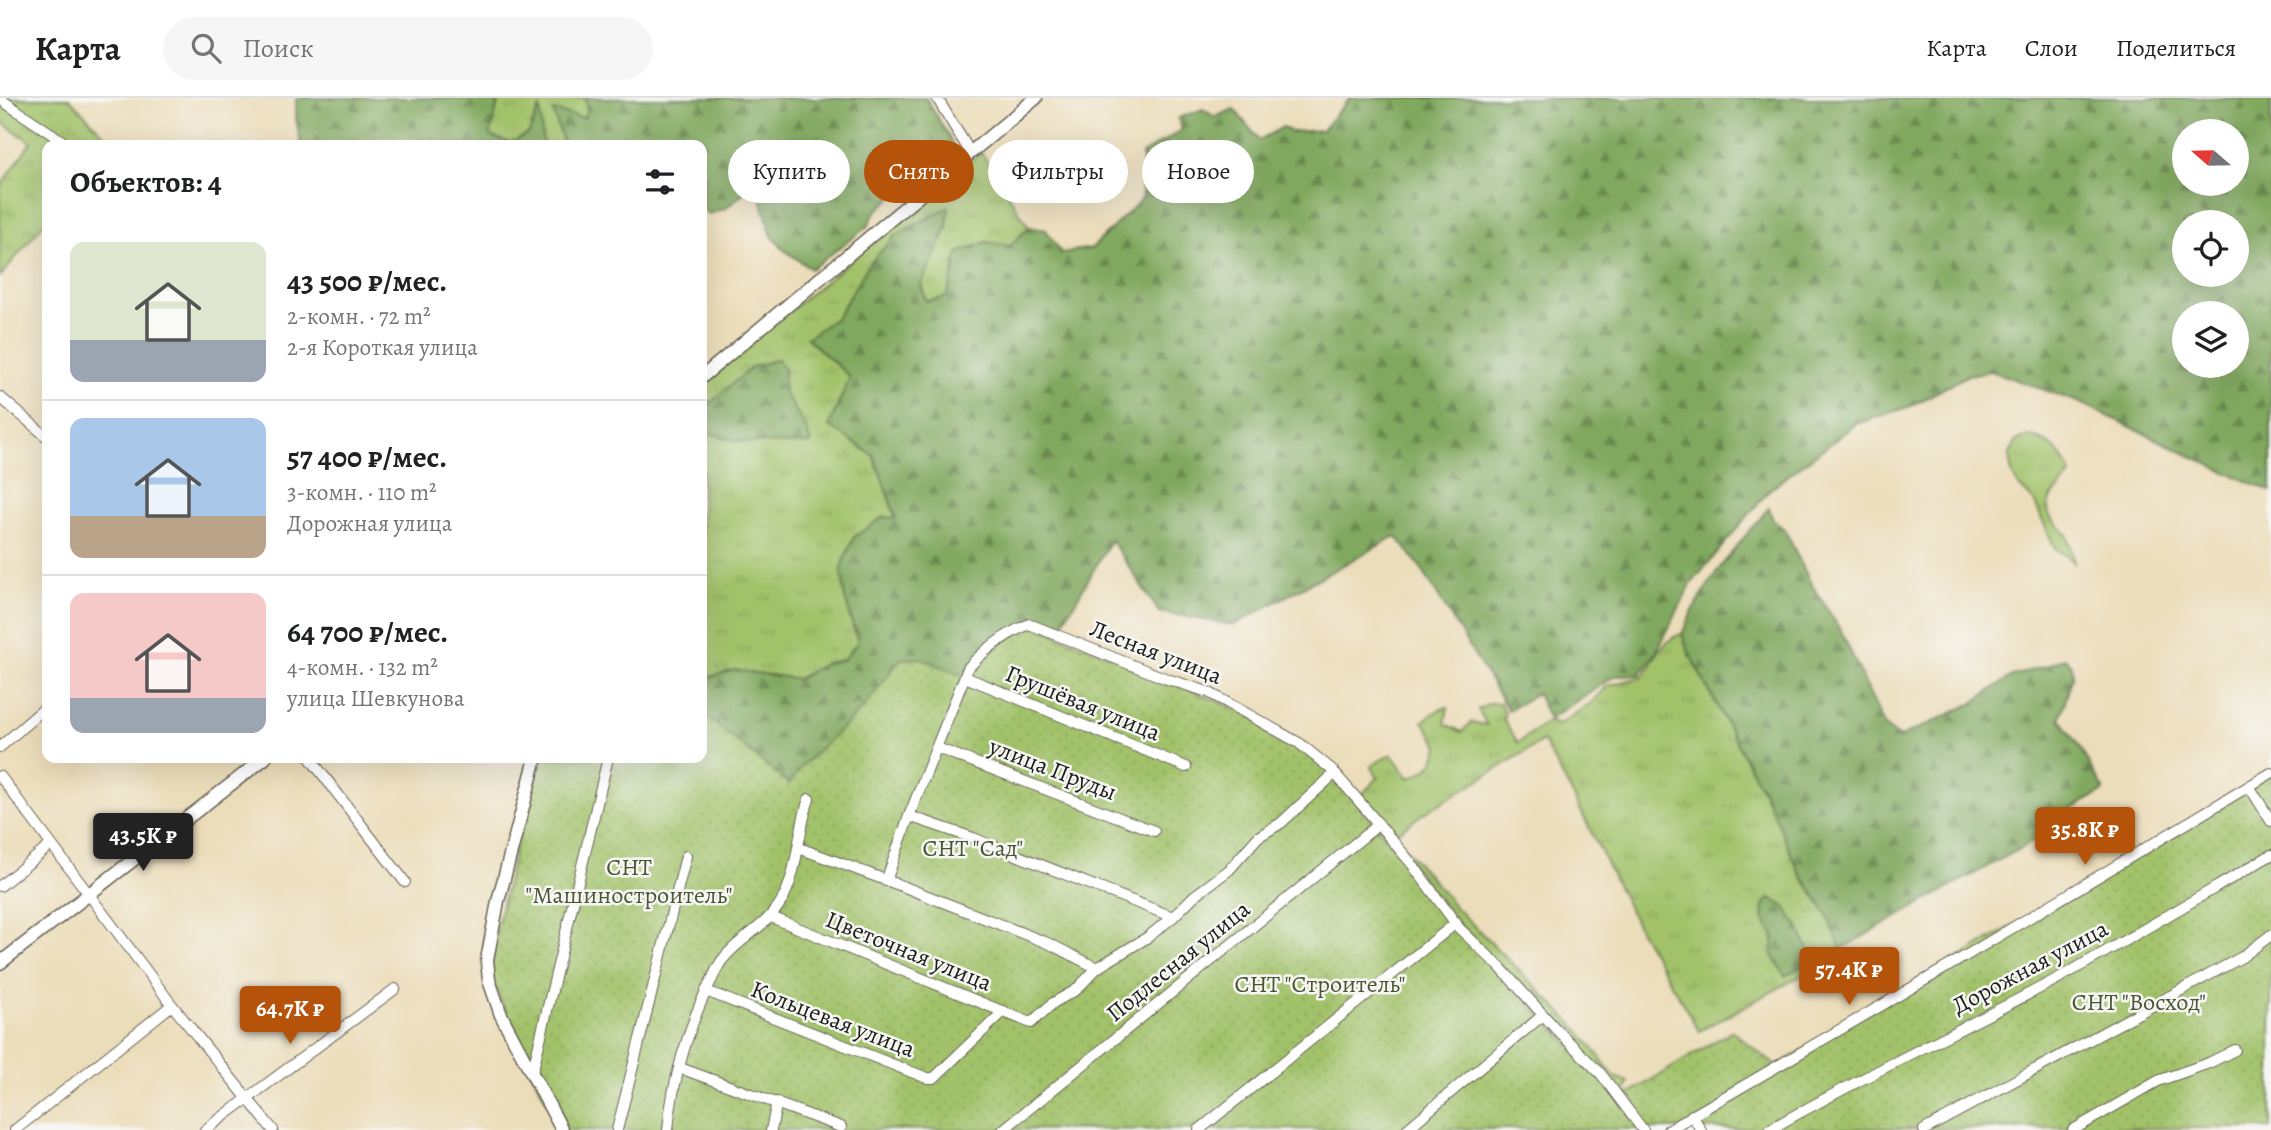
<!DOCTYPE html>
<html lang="ru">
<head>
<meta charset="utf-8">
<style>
  body { margin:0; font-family:Alegreya,serif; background:#f6f6f6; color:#202124; height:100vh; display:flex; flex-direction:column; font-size:26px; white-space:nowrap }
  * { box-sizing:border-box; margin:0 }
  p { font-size:23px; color:#757577 }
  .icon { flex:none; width:38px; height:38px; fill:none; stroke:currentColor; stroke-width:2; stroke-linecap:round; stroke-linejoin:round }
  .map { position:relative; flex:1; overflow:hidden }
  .panel { position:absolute; left:42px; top:42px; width:665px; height:623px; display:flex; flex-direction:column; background:#fff; border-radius:14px; box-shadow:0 7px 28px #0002 }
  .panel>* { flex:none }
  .guide { position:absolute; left:728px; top:42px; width:665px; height:63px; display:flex; gap:14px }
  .needle { width:46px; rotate:290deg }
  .buttons { position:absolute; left:2172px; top:21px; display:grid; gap:14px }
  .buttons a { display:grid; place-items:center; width:77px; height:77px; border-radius:50%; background:#fff; box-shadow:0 7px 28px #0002; font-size:35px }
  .price { position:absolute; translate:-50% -60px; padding:0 16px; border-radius:7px; background:#b45309; color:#fff; font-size:23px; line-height:46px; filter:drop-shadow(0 2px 4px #0008) }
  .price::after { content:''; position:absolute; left:50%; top:42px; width:21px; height:16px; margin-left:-10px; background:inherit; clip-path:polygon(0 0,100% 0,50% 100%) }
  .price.selected { background:#222; color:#fff }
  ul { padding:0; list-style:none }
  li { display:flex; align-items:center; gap:21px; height:175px; padding:0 28px }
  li+li { border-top:2px solid #e0e0e0 }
  li span { display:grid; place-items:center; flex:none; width:196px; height:140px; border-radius:14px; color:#555 }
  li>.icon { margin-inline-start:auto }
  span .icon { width:84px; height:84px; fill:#fffc; stroke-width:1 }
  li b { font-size:30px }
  h2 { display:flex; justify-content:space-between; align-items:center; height:84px; padding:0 28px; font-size:30px }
  .tag { padding:0 24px; border-radius:32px; background:#fff; box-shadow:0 7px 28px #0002; font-size:24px; line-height:63px }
  .tag.selected { background:#b45309; color:#fff }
  header { display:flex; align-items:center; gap:42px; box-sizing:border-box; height:98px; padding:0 35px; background:#fff; border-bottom:2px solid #e0e0e0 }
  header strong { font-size:33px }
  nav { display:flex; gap:38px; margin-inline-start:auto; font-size:24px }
  .search { width:490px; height:63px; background:#f6f6f6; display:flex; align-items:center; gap:18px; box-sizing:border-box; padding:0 24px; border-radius:38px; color:#757577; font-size:26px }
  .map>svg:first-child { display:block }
  .grass { fill:url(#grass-tufts); stroke:#5f6f43; stroke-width:2 }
  .forest { fill:url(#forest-firs); stroke:#4e623d; stroke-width:2; fill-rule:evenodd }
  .garden { fill:url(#garden-dots); stroke:#5f6f43; stroke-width:2 }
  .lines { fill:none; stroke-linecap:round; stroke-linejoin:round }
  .minor-casing { stroke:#656053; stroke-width:12 }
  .tertiary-casing { stroke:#656053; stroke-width:15 }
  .minor { stroke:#fff; stroke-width:10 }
  .tertiary { stroke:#fff; stroke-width:12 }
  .labels { text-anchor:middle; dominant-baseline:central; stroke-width:5; stroke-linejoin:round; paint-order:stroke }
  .street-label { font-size:24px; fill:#1c1c1c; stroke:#f6f6f2 }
  .park-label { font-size:24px; fill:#4b5637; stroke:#f6f6f2 }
</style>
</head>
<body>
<header>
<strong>Карта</strong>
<div class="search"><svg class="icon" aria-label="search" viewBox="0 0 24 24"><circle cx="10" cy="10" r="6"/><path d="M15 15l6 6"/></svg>Поиск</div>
<nav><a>Карта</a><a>Слои</a><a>Поделиться</a></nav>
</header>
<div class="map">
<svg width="2271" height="1032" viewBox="0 0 2271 1032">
  <defs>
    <pattern id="grass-tufts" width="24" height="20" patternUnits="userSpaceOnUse" patternTransform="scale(1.75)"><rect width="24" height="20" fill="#a2c26a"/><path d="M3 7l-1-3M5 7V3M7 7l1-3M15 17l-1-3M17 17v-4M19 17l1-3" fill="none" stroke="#8ba65b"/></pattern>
    <pattern id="forest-firs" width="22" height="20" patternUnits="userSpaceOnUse" patternTransform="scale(1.75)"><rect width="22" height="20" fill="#81a85e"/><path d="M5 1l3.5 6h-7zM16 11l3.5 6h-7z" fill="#69884d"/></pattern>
    <pattern id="garden-dots" width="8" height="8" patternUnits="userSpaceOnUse" patternTransform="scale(1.75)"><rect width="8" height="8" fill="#a2c26a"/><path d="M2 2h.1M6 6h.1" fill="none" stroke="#8ba65b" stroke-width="1.8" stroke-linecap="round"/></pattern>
  </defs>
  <rect width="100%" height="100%" fill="#f6f6f2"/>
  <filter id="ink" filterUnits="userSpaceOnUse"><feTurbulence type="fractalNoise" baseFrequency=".0143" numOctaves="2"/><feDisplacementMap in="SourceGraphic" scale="14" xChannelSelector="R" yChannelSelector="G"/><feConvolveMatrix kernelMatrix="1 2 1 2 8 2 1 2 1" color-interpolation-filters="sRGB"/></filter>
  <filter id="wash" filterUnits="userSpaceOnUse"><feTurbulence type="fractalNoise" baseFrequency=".00686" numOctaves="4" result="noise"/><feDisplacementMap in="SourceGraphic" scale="28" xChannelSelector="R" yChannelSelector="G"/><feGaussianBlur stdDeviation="1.57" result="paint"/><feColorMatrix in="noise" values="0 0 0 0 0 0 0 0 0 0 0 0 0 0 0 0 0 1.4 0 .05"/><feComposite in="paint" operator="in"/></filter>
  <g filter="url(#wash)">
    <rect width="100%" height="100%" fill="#ecddba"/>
    <!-- grass -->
    <g class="grass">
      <path d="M0,0H69L114,47H47V121L0,179V89L31,44L0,23Z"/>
      <path d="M499,0H585L587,11L585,20L554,14L564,47H543L539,10L529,35L511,45L490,38Z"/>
      <path d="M981,54L1029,129L1010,148L986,144L946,200L926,203L921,187L947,130L948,110L896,137L869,166L837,219L807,240L850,279L829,328L874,358L896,421L849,517L858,544L843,562L826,565L797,581L734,572L704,581L702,578V286Z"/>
      <path d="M2029,338C2055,345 2060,353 2071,376L2050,401L2048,409L2049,417L2067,437L2074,464L2055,450L2034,403L2019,388L2012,376L2009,358L2016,343Z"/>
      <path d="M1682,536L1690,557L1771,709L1799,774L1827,816L1841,851L1821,867L1699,933L1640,833L1572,695L1543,643L1421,717L1394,737L1456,810L1578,931L1615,979L1628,984L1624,997L1621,998L1461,828L1359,699L1378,680L1371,668L1391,656L1409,680C1427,673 1434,668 1439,648L1423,623L1440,611L1448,609L1445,626L1462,634L1471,624L1487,627L1478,611L1491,605H1500L1505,616L1503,620L1518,645L1548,623L1558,627L1591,605L1607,588L1642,579C1653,564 1662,541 1682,536Z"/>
    </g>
    <!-- forest -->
    <g class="forest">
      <path d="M296,0H499L490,38L511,45L529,35L540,9L543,47H301L296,21Z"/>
      <path d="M585,0H926L953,46L875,114L868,128L811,171L783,151L772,138L756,84L726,110L709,116L702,111V47H564L553,13L584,20L587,11Z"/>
      <path d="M1350,0H2271V393L2214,369L2081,305L1991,273L1968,277L1911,308L1856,326L1769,392L1691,486L1656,555L1639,577L1615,578L1549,621L1537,596L1508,612L1421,470L1396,438L1234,527L1159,514L1111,442L1056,537L965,579L920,561H901L863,610L802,668L789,686L702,615V578L705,581L734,572L798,581L826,565L843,562L858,544L845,500L841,469L854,439L883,419L896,420L874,358L829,328L850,279L807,240L837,219L869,166L896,137L949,109L947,130L921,187L926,203L947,199L958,155L986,144L1010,148L1029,129L1046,132L1061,155L1092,150L1142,101V56L1182,32L1178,20L1203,11L1215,19L1234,11L1259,42L1283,29L1291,34L1322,32ZM2184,33H2236V86H2184ZM2184,124H2236V177H2184ZM2184,215H2236V268H2184Z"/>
      <path d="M778,261L784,273V294L806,329L811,346C775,346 734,348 702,331V312L752,269Z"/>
      <path d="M1769,410L1773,422L1785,432L1809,482L1841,533L1885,629L1901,639L1971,606L2012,578L2046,568L2065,560L2072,568L2073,578L2060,620L2079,648L2104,693L2056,719L2045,736L2022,750L1968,779L1841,851L1827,816L1799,774L1771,709L1690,557L1682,536C1702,487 1735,450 1769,410Z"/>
      <path d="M1770,800L1785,809L1800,832L1813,863L1785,878L1772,855L1774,838L1763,820L1764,807Z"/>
    </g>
    <!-- garden -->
    <path class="garden" d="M1029,526L1127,564L1266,624L1331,671L1459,830L1620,1001L1732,933L1776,968L2271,675V909L2269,910L2271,915V1030L562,1032L532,975L487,871L536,660H702V615L789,686L802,668L863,610L901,561L920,560L964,578L968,570Z"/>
  </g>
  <g filter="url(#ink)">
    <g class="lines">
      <defs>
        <g id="minor">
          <path d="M937,0L970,54"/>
          <path d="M0,1L68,47"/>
          <path d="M0,299L47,339"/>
          <path d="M965,579L1186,669"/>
          <path d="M0,649L47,608"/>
          <path d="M937,650L1154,733"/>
          <path d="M310,660L405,784"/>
          <path d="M0,678L172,907L273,1032"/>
          <path d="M2249,688L2271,723"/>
          <path d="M909,718L973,740L1173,819"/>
          <path d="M799,750L902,788L1050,846L1097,870"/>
          <path d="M886,783L909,718L968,570C986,550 1004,537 1029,526L1167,581L1208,594L1299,645L1331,671L1370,716L1412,766L1459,830L1499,868L1555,930L1601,976L1643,1032"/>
          <path d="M0,788L51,747"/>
          <path d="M771,819L1031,925L1053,905L1076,892L1097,870L1148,839L1173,819L1194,798L1229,772L1258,739L1281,725L1334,676"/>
          <path d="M706,893L927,980H934L1004,913"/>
          <path d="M680,970L841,1029"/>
          <path d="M532,975L608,660"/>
          <path d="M1692,1017L1701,1032"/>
          <path d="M15,1032L172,907"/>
          <path d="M205,1032L395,891"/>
          <path d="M617,1032L686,758"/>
          <path d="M668,1032C672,984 689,926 711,883C715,876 718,866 724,860C741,839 767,828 781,804C799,773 797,735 809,701"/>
          <path d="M771,1032L777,1004"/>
          <path d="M1003,1032L1379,726"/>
          <path d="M1199,1032L1456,825"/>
          <path d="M1406,1032L1543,917"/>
          <path d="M1668,1032L1937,875L2271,675"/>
          <path d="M1769,1032C1862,978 1960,933 2055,882C2128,842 2199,799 2271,757"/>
          <path d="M1924,1032L2242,859L2271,837"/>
          <path d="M2073,1032L2158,983L2209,965L2235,952"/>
        </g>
        <g id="tertiary">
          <path d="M702,279L1036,0"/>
          <path d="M536,660L498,803L487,862L489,882L501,917L562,1032"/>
          <path d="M0,865L265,660"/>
        </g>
      </defs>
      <!-- minor casing -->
      <use href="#minor" class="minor-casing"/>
      <!-- tertiary casing -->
      <use href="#tertiary" class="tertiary-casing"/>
      <!-- minor -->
      <use href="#minor" class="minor"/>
      <!-- tertiary -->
      <use href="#tertiary" class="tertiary"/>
    </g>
  </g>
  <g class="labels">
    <!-- street labels -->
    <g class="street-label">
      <text transform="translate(1156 554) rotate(21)">Лесная улица</text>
      <text transform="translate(1083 605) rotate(22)">Грушёвая улица</text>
      <text transform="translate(1053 671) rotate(21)">улица Пруды</text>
      <text transform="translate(909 853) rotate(22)">Цветочная улица</text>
      <text transform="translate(1178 863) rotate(-39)">Подлесная улица</text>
      <text transform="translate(2030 869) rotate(-28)">Дорожная улица</text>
      <text transform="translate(833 921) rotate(21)">Кольцевая улица</text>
    </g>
    <!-- park labels -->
    <g class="park-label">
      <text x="973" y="750">СНТ "Сад"</text>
      <text x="629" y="769">СНТ<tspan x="629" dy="28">"Машиностроитель"</tspan></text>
      <text x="1320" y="886">СНТ "Строитель"</text>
      <text x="2139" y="904">СНТ "Восход"</text>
    </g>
  </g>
</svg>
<div class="buttons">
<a><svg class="needle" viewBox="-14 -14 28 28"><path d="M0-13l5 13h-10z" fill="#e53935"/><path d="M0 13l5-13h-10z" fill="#757577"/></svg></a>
<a><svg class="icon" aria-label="locate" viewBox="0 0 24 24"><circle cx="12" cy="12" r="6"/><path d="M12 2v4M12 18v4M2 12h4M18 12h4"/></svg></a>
<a><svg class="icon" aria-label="layers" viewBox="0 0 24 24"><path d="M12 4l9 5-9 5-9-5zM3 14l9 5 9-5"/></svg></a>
</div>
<b class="price" style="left:2085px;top:769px">35.8K ₽</b>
<b class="price selected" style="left:143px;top:775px">43.5K ₽</b>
<b class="price" style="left:1849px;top:909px">57.4K ₽</b>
<b class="price" style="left:290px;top:948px">64.7K ₽</b>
<div class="guide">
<a class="tag">Купить</a>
<a class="tag selected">Снять</a>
<a class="tag">Фильтры</a>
<a class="tag">Новое</a>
</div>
<section class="panel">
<h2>Объектов: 4<svg class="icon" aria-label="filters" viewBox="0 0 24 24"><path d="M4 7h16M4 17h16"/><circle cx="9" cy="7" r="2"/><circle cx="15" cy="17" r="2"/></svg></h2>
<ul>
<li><span style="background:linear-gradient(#dfe7d0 70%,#9aa5b1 0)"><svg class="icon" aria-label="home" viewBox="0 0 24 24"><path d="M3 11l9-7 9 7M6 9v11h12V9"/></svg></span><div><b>43 500 ₽/мес.</b><p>2-комн. · 72 m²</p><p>2-я Короткая улица</p></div></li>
<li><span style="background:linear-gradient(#a9c7e8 70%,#b9a48a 0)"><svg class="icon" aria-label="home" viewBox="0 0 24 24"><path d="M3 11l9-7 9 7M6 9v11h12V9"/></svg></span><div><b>57 400 ₽/мес.</b><p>3-комн. · 110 m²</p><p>Дорожная улица</p></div></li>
<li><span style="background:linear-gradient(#f6c9c9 75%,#9aa5b1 0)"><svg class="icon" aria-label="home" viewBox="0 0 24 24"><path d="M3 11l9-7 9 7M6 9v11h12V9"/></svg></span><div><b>64 700 ₽/мес.</b><p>4-комн. · 132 m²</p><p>улица Шевкунова</p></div></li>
</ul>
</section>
</div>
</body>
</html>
